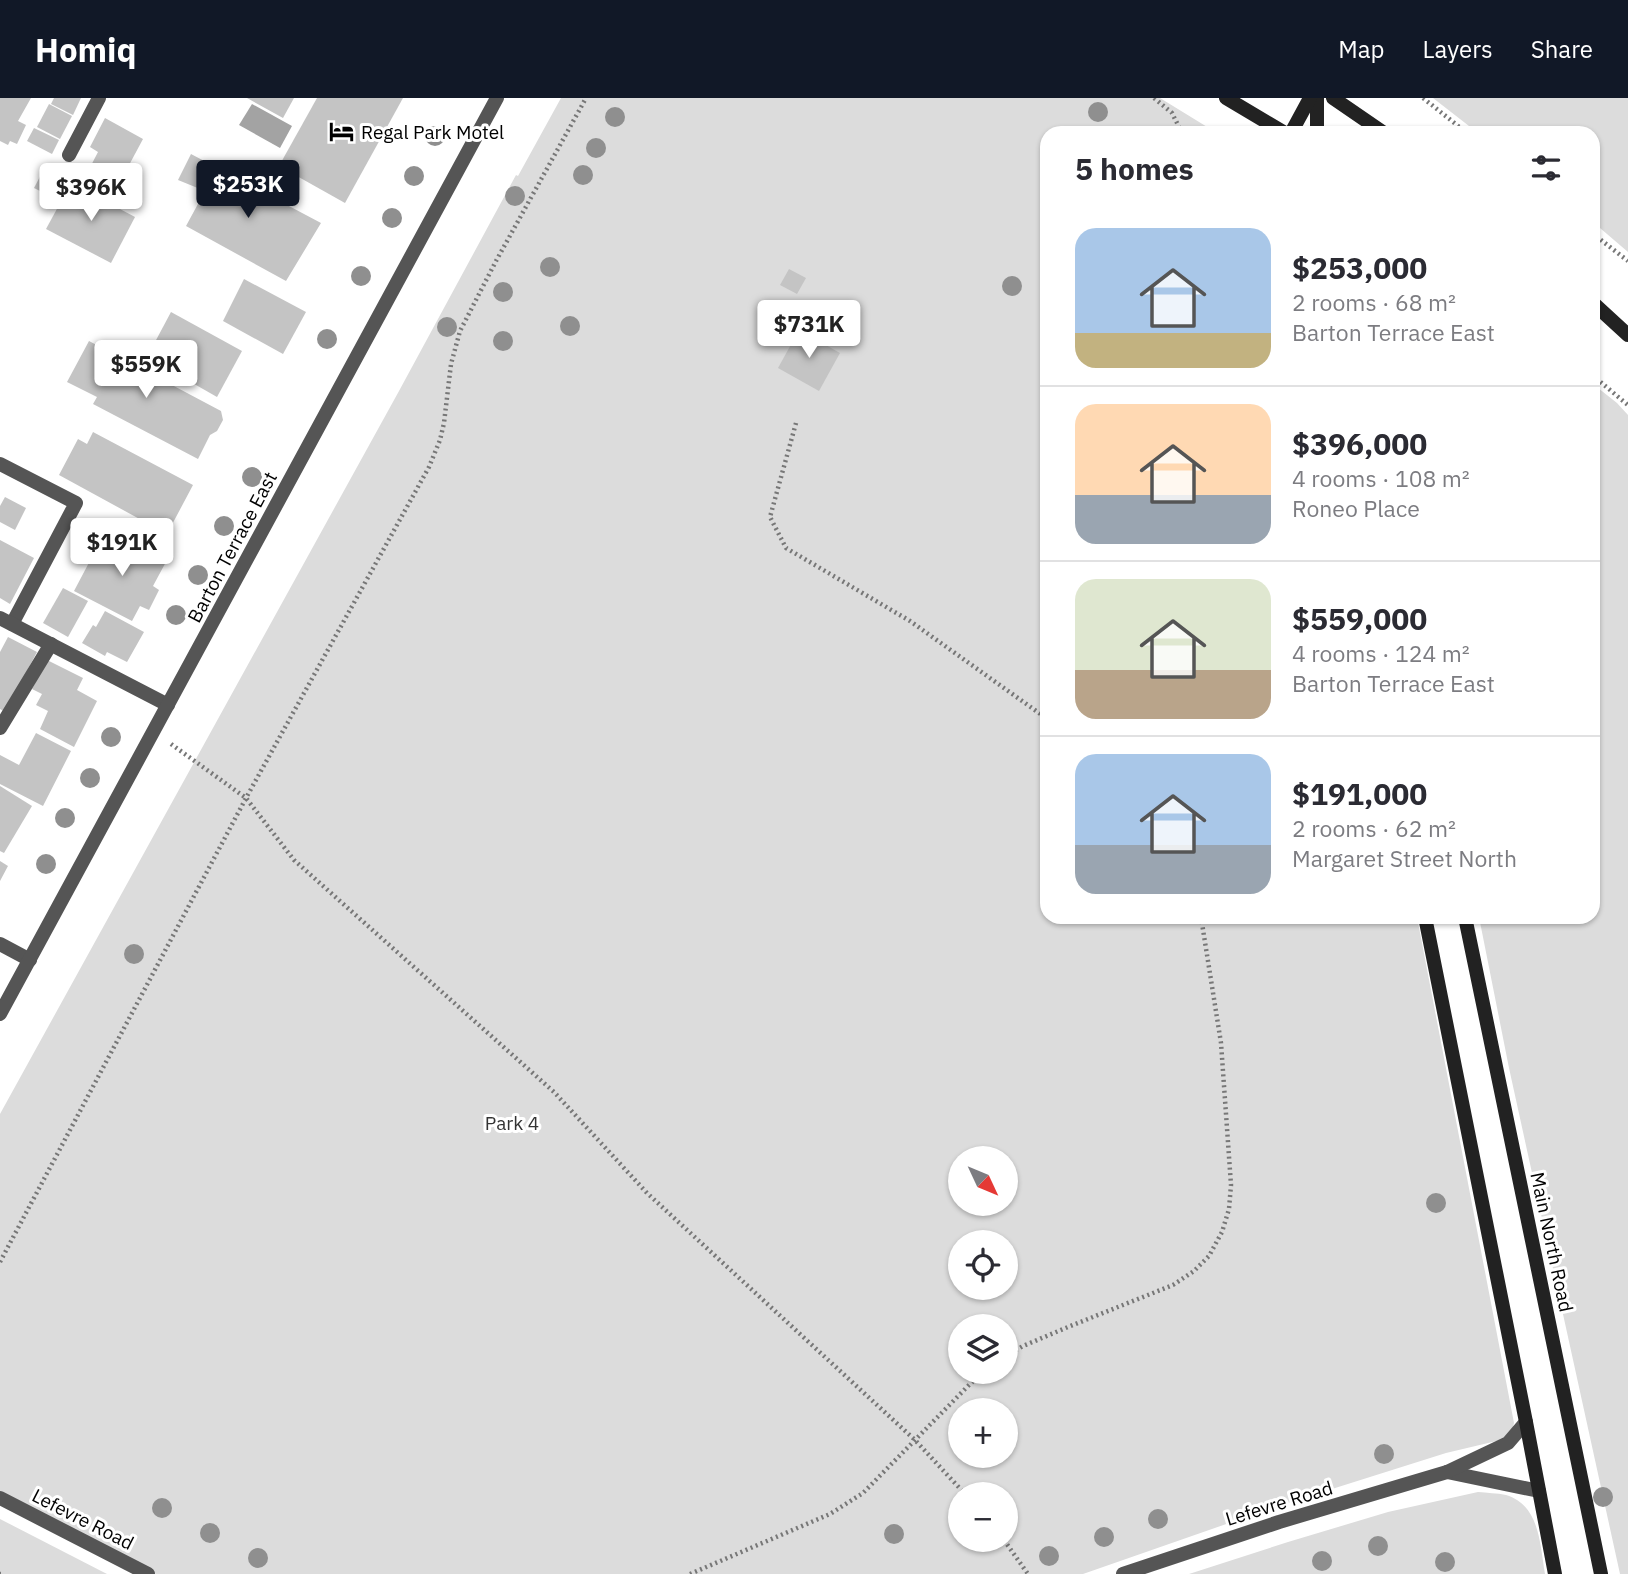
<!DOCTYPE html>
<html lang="en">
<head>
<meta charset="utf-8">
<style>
  body { margin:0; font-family:"IBM Plex Sans",sans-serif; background:#f2f2f3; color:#2b2b33; height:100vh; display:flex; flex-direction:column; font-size:26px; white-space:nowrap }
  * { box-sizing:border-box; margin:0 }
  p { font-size:23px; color:#7c7c81 }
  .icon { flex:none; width:38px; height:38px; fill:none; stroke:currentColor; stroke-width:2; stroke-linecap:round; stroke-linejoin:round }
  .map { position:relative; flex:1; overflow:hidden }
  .drawer { position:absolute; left:1040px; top:28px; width:560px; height:798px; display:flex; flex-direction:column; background:#fff; border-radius:21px; box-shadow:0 2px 5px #0004 }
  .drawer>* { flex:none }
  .needle { width:46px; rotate:134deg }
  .controls { position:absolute; left:948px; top:1048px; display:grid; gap:14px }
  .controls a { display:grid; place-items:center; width:70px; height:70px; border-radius:50%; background:#fff; box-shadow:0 2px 5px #0004; font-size:35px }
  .price { position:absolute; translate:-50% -60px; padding:0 16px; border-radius:7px; background:#fff; color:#222; font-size:23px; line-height:46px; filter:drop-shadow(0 2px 4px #0008) }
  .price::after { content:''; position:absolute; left:50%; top:42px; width:21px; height:16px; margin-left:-10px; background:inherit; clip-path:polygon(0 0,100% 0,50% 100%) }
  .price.current { background:#111827; color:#fff }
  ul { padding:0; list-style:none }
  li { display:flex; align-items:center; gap:21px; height:175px; padding:0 35px }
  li+li { border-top:2px solid #e1e1e2 }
  li span { display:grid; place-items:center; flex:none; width:196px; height:140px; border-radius:21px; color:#555 }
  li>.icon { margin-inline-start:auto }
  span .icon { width:84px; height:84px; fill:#fffc; stroke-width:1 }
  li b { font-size:30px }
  h2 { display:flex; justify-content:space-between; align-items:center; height:84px; padding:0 35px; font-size:30px }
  header { display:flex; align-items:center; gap:42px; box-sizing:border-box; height:98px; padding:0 35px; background:#111827; color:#fff }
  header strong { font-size:33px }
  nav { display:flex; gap:38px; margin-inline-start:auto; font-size:24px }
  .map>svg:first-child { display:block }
  .green { fill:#dcdcdc; fill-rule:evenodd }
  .water { fill:#a3a3a3 }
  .building { fill:#c4c4c4 }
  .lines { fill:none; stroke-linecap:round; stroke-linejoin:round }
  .path { stroke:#777; stroke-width:4.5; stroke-dasharray:2 3.5; stroke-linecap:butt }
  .service { stroke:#555; stroke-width:14 }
  .minor { stroke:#555; stroke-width:14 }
  .tertiary { stroke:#555; stroke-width:14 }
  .secondary { stroke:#222; stroke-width:14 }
  .tree { fill:#8f8f8f }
  .labels { text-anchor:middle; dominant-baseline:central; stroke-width:6; stroke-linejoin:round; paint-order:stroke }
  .poi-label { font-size:19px; fill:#000; stroke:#fff; text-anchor:start }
  .street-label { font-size:19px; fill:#000; stroke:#fff }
  .park-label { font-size:19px; fill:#333; stroke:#fff }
</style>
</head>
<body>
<header>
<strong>Homiq</strong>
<nav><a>Map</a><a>Layers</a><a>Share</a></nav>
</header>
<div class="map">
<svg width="1628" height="1476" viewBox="0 0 1628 1476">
  <rect width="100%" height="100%" fill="#fff"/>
  <!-- green -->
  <g class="green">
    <path d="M561,0H1160L1217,35H1046V819H1417L1514,1325L1512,1333L1505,1341L1446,1355L1275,1409L1083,1476H156L0,1395V1016L399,293L516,77L518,78ZM961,1060H1006V1106H961ZM961,1144H1006V1190H961ZM961,1228H1006V1274H961ZM961,1312H1006V1358H961ZM961,1396H1006V1442H961Z"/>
    <path d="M1433,0H1628V154L1593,124L1592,35H1478Z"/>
    <path d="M1593,286L1617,305L1628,317V1476H1620L1509,970L1479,819H1592Z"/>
    <path d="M1478,1394C1487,1395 1497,1395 1506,1397C1540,1407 1540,1447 1545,1476H1189L1288,1444L1388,1414Z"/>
    <path d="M0,1421L107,1476H0Z"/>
  </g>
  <!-- water -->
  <path class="water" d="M252,6L292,28L280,50L239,27Z"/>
  <!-- building -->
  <g class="building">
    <path d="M0,0H31L18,23L26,27L17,46L10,43L8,47L0,43Z"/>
    <path d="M54,0H81L73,17L51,6Z"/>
    <path d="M247,0H294L283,20Z"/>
    <path d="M317,0H403L345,105L279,68Z"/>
    <path d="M49,6L72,18L60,41L37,29Z"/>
    <path d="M105,20L143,41L128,69L139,75L124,103L84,81L98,54L90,49Z"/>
    <path d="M34,30L59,42L52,56L27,43Z"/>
    <path d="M191,56L321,125L286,183L186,128L205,93L178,82Z"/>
    <path d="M45,69L66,80L56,101L34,90Z"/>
    <path d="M71,85L135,119L111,165L46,131Z"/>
    <path d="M789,171L806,180L797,196L780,187Z"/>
    <path d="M244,181L306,214L283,256L223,223Z"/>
    <path d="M171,214L242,253L217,299L147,259Z"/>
    <path d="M799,232L840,255L819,293L778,270Z"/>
    <path d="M89,243L221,313L223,322L217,333L210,337L198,361L93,306L97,299L67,284Z"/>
    <path d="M93,334L193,387L167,436L59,377L78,341L87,346Z"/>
    <path d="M5,399L26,410L15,432L0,424V408Z"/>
    <path d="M115,434L167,462L153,488L159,492L149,512L140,508L132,523L74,493L93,457L101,461Z"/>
    <path d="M0,442L34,460L10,506L0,500Z"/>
    <path d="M63,490L88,503L68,539L43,525Z"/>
    <path d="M105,513L144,534L127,564L107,554L105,558L82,545L93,527L96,529Z"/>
    <path d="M8,539L37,554L5,614L0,611V554Z"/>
    <path d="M47,562L83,580L77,592L97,603L74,649L40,631L48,613L36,607L42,596L32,591Z"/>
    <path d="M36,635L71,653L43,708L0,686V657L19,667Z"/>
    <path d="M0,688L32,708L4,755L0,753Z"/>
    <path d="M0,763L8,768L0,783Z"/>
  </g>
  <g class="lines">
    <!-- path -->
    <g class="path">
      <path d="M1154,0L1172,15L1182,35"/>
      <path d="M1423,0L1467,35"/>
      <path d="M1592,135L1628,163"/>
      <path d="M1592,277L1628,307"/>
      <path d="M796,325L770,419L786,450L910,523L1046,620"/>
      <path d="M171,646L246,700L294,762L554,994L647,1095L915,1342L965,1396"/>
      <path d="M0,1164L246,700L429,369L440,342L444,325L451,266L460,233L496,163L586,0"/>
      <path d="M1006,1258L1023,1248L1068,1229L1173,1187L1194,1173L1209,1158L1222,1134L1229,1111L1231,1087L1221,945L1201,819"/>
      <path d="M1004,1442L1028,1476"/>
      <path d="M0,1476H1"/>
      <path d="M690,1476L830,1416L863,1395L971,1285L984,1274"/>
    </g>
    <!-- service -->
    <g class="service">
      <path d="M0,366L76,405L12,526"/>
      <path d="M0,630L51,546"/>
    </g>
    <!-- minor -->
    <g class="minor">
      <path d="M69,57L99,0"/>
      <path d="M0,520L168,607"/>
      <path d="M0,846L30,862"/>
      <path d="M1447,1374L1539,1393"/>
      <path d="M0,1400L148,1476"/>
      <path d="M1123,1476L1279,1424L1447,1374L1508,1345L1526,1324"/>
    </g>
    <!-- tertiary -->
    <path class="tertiary" d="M0,916L497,0"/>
    <!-- secondary -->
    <g class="secondary">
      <path d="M1226,0L1285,35"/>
      <path d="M1317,0V35"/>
      <path d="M1333,0L1384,35"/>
      <path d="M1291,35L1310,0"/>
      <path d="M1592,204L1628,237"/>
      <path d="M1425,819L1526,1324L1555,1476"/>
      <path d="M1465,819L1601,1476"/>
    </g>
  </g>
  <!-- trees -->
  <g class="tree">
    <circle cx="1098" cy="14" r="10"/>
    <circle cx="615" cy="19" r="10"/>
    <circle cx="435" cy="38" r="10"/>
    <circle cx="596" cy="50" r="10"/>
    <circle cx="583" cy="77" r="10"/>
    <circle cx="414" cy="78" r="10"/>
    <circle cx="515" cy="98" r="10"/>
    <circle cx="392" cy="120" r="10"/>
    <circle cx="550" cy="169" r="10"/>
    <circle cx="361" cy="178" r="10"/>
    <circle cx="1012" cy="188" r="10"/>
    <circle cx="503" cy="194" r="10"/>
    <circle cx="570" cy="228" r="10"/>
    <circle cx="447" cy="229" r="10"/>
    <circle cx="327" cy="241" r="10"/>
    <circle cx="503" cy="243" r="10"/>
    <circle cx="252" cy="379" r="10"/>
    <circle cx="224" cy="428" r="10"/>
    <circle cx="198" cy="477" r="10"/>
    <circle cx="176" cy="517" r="10"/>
    <circle cx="111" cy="639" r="10"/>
    <circle cx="90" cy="680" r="10"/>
    <circle cx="65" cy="720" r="10"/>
    <circle cx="46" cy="766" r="10"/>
    <circle cx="134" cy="856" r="10"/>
    <circle cx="1436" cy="1105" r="10"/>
    <circle cx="1384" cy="1356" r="10"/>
    <circle cx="1603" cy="1399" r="10"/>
    <circle cx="162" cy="1410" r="10"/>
    <circle cx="1158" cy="1421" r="10"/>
    <circle cx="210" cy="1435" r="10"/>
    <circle cx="894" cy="1436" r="10"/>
    <circle cx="1104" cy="1439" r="10"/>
    <circle cx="1378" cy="1448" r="10"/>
    <circle cx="1049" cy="1458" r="10"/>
    <circle cx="258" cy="1460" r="10"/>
    <circle cx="1322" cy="1463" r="10"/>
    <circle cx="1445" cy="1464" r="10"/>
  </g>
  <!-- icons -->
  <defs>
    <symbol id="hotel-bare" viewBox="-9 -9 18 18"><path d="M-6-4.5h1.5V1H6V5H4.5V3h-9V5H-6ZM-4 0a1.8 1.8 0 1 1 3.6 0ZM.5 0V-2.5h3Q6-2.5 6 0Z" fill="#000" stroke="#fff" stroke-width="2.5" paint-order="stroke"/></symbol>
  </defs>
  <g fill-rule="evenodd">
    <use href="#hotel-bare" x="324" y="16" width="35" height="35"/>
  </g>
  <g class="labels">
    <!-- poi labels -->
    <g class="poi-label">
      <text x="361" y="34">Regal Park Motel</text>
    </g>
    <!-- street labels -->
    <g class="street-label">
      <text transform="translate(232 449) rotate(-62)">Barton Terrace East</text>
      <text transform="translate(1552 1144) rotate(78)">Main North Road</text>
      <text transform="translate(1279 1405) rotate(-17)">Lefevre Road</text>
      <text transform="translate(83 1421) rotate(27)">Lefevre Road</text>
    </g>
    <!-- park labels -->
    <g class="park-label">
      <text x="512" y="1025">Park 4</text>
    </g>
  </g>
</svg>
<div class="controls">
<a><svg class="needle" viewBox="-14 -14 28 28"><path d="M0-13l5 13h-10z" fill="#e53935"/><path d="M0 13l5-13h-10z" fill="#7c7c81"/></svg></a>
<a><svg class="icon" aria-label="locate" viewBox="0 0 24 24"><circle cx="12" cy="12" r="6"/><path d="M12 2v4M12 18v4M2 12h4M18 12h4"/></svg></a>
<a><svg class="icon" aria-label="layers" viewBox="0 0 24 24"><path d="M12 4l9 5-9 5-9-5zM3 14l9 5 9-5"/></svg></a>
<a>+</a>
<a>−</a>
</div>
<b class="price current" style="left:248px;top:122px">$253K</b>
<b class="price" style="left:91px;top:125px">$396K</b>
<b class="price" style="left:809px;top:262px">$731K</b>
<b class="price" style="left:146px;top:302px">$559K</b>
<b class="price" style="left:122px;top:480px">$191K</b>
<section class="drawer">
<h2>5 homes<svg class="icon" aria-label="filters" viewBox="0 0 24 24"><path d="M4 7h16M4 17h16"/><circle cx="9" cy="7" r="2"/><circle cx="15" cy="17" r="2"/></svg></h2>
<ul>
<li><span style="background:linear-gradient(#a9c7e8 75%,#c2b280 0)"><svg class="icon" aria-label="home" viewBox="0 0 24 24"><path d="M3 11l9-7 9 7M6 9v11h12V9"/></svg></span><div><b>$253,000</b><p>2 rooms · 68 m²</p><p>Barton Terrace East</p></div></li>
<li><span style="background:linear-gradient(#ffd9b3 65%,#9aa5b1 0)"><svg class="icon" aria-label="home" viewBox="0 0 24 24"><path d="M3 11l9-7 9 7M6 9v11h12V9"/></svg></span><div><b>$396,000</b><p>4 rooms · 108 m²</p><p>Roneo Place</p></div></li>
<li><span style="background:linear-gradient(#dfe7d0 65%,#b9a48a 0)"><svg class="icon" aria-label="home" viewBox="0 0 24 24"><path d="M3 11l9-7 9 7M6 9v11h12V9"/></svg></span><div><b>$559,000</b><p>4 rooms · 124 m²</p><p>Barton Terrace East</p></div></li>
<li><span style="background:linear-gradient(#a9c7e8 65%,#9aa5b1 0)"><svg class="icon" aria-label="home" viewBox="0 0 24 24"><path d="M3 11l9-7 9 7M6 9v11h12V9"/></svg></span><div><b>$191,000</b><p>2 rooms · 62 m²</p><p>Margaret Street North</p></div></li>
</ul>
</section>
</div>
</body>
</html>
